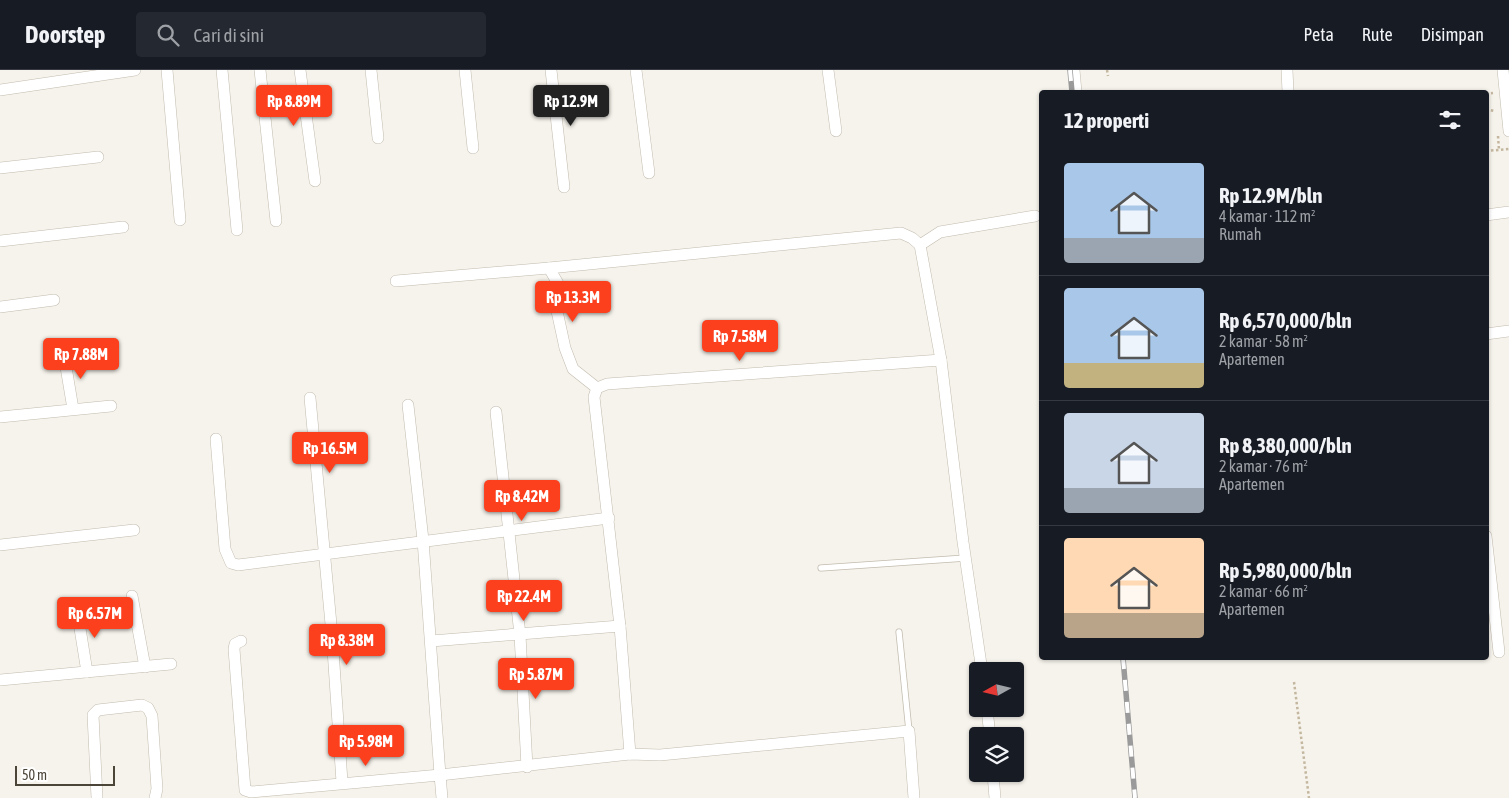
<!DOCTYPE html>
<html lang="id">
<head>
<meta charset="utf-8">
<style>
  body { margin:0; font-family:"Asap Condensed",sans-serif; background:#242831; color:#f1f3f6; height:100vh; display:flex; flex-direction:column; font-size:19px; white-space:nowrap }
  * { box-sizing:border-box; margin:0 }
  p { font-size:16px; color:#9ea1a6 }
  .icon { flex:none; width:28px; height:28px; fill:none; stroke:currentColor; stroke-width:2; stroke-linecap:round; stroke-linejoin:round }
  .map { position:relative; flex:1; overflow:hidden }
  .drawer { position:absolute; left:1039px; top:20px; width:450px; height:570px; display:flex; flex-direction:column; background:#171b24; border-radius:5px; box-shadow:0 1px 4px #0004 }
  .drawer>* { flex:none }
  .needle { width:32px; rotate:262deg }
  .buttons { position:absolute; left:969px; top:592px; display:grid; gap:10px }
  .buttons a { display:grid; place-items:center; width:55px; height:55px; border-radius:5px; background:#171b24; box-shadow:0 1px 4px #0004; font-size:25px }
  .scale { position:absolute; left:15px; bottom:12px; width:100px; box-sizing:border-box; padding-left:5px; border:2px solid #4b4439; border-top:0; font-size:14px; line-height:18px; white-space:nowrap; color:#4b4439; -webkit-text-stroke:4px #fff; paint-order:stroke }
  .price { position:absolute; translate:-50% -42px; padding:0 11px; border-radius:5px; background:#fc3f1d; color:#fff; font-size:16px; line-height:32px; filter:drop-shadow(0 1px 2px #0008) }
  .price::after { content:''; position:absolute; left:50%; top:30px; width:15px; height:11px; margin-left:-8px; background:inherit; clip-path:polygon(0 0,100% 0,50% 100%) }
  .price.active { background:#222; color:#fff }
  ul { padding:0; list-style:none }
  li { display:flex; align-items:center; gap:15px; height:125px; padding:0 25px }
  li+li { border-top:1px solid #363941 }
  li span { display:grid; place-items:center; flex:none; width:140px; height:100px; border-radius:5px; color:#555 }
  li>.icon { margin-inline-start:auto }
  span .icon { width:60px; height:60px; fill:#fffc; stroke-width:1 }
  li b { font-size:21px }
  h2 { display:flex; justify-content:space-between; align-items:center; height:60px; padding:0 25px; font-size:21px }
  header { display:flex; align-items:center; gap:30px; box-sizing:border-box; height:70px; padding:0 25px; background:#171b24; border-bottom:1px solid #363941 }
  header strong { font-size:24px }
  nav { display:flex; gap:28px; margin-inline-start:auto; font-size:18px }
  .search { width:350px; height:45px; background:#242831; display:flex; align-items:center; gap:12px; box-sizing:border-box; padding:0 18px; border-radius:5px; color:#9ea1a6; font-size:19px }
  .map>svg:first-child { display:block }
  .lines { fill:none; stroke-linecap:round; stroke-linejoin:round }
  .lane-casing { stroke:#c2bbae; stroke-width:7 }
  .street-casing { stroke:#c2bbae; stroke-width:12 }
  .path { stroke:#c4b79f; stroke-width:2.5; stroke-dasharray:2.5 2.5; stroke-linecap:butt }
  .lane { stroke:#fff; stroke-width:5.5 }
  .street { stroke:#fff; stroke-width:11 }
  .rail-casing { stroke:#9a9a9a; stroke-width:5.5 }
  .rail { stroke:#fff; stroke-width:4; stroke-dasharray:11; stroke-linecap:butt }
</style>
</head>
<body>
<header>
<strong>Doorstep</strong>
<div class="search"><svg class="icon" aria-label="search" viewBox="0 0 24 24"><circle cx="10" cy="10" r="6"/><path d="M15 15l6 6"/></svg>Cari di sini</div>
<nav><a>Peta</a><a>Rute</a><a>Disimpan</a></nav>
</header>
<div class="map">
<svg width="1509" height="728" viewBox="0 0 1509 728">
  <rect width="100%" height="100%" fill="#f6f3ec"/>
  <g class="lines">
    <defs>
      <g id="lane">
        <path d="M821,498L966,488"/>
        <path d="M899,562L909,661"/>
      </g>
      <g id="street">
        <path d="M167,0L180,150"/>
        <path d="M222,0L237,160"/>
        <path d="M260,0L276,151"/>
        <path d="M300,0L315,111"/>
        <path d="M371,0L378,68"/>
        <path d="M465,0L473,78"/>
        <path d="M551,0L564,117"/>
        <path d="M636,0L649,103"/>
        <path d="M828,0L836,61"/>
        <path d="M1074,0L1076,22"/>
        <path d="M1287,0L1288,22"/>
        <path d="M1503,0L1509,61"/>
        <path d="M0,20L135,0"/>
        <path d="M0,98L98,87"/>
        <path d="M1486,145L1509,142"/>
        <path d="M0,171L123,157"/>
        <path d="M920,175L940,162L1035,146"/>
        <path d="M549,198L560,217L557,241L565,278L573,299L597,318"/>
        <path d="M396,211L549,198L901,163L912,168L920,175L941,290"/>
        <path d="M0,237L54,230"/>
        <path d="M1486,264L1509,261"/>
        <path d="M64,285L73,339"/>
        <path d="M310,328L332,565L342,712"/>
        <path d="M408,335L423,470L440,705L630,684L660,685L909,661L914,728"/>
        <path d="M496,342L520,565L527,697"/>
        <path d="M0,347L111,336"/>
        <path d="M216,369L225,479L231,493L238,495L609,448"/>
        <path d="M1486,466L1499,582"/>
        <path d="M0,475L134,460"/>
        <path d="M132,526L145,597"/>
        <path d="M77,540L87,602"/>
        <path d="M241,571L235,574L234,579L245,720L251,722L440,705L442,728"/>
        <path d="M431,571L620,556"/>
        <path d="M0,610L171,594"/>
        <path d="M987,639L990,666"/>
        <path d="M630,684L620,556L594,327L597,318L607,314L941,290L963,472L982,601"/>
        <path d="M993,704L995,728"/>
        <path d="M97,728L93,645L98,640L142,635L148,638L152,646L157,719L155,728"/>
      </g>
    </defs>
    <!-- lane casing -->
    <use href="#lane" class="lane-casing"/>
    <!-- street casing -->
    <use href="#street" class="street-casing"/>
    <!-- path -->
    <g class="path">
      <path d="M1107,0L1108,6"/>
      <path d="M1486,24L1493,23"/>
      <path d="M1486,39L1494,41"/>
      <path d="M1498,66L1499,80"/>
      <path d="M1486,81L1509,79"/>
      <path d="M1294,612L1309,728"/>
    </g>
    <!-- lane -->
    <use href="#lane" class="lane"/>
    <!-- street -->
    <use href="#street" class="street"/>
    <defs>
      <g id="rail">
        <path d="M1070,0L1072,22"/>
        <path d="M1123,588L1135,728"/>
      </g>
    </defs>
    <!-- rail casing -->
    <use href="#rail" class="rail-casing"/>
    <!-- rail -->
    <use href="#rail" class="rail"/>
  </g>
</svg>
<div class="buttons">
<a><svg class="needle" viewBox="-14 -14 28 28"><path d="M0-13l5 13h-10z" fill="#e53935"/><path d="M0 13l5-13h-10z" fill="#9ea1a6"/></svg></a>
<a><svg class="icon" aria-label="layers" viewBox="0 0 24 24"><path d="M12 4l9 5-9 5-9-5zM3 14l9 5 9-5"/></svg></a>
</div>
<div class="scale">50 m</div>
<b class="price" style="left:294px;top:57px">Rp 8.89M</b>
<b class="price active" style="left:571px;top:57px">Rp 12.9M</b>
<b class="price" style="left:573px;top:253px">Rp 13.3M</b>
<b class="price" style="left:740px;top:292px">Rp 7.58M</b>
<b class="price" style="left:81px;top:310px">Rp 7.88M</b>
<b class="price" style="left:330px;top:404px">Rp 16.5M</b>
<b class="price" style="left:522px;top:452px">Rp 8.42M</b>
<b class="price" style="left:524px;top:552px">Rp 22.4M</b>
<b class="price" style="left:95px;top:569px">Rp 6.57M</b>
<b class="price" style="left:347px;top:596px">Rp 8.38M</b>
<b class="price" style="left:536px;top:630px">Rp 5.87M</b>
<b class="price" style="left:366px;top:697px">Rp 5.98M</b>
<section class="drawer">
<h2>12 properti<svg class="icon" aria-label="filters" viewBox="0 0 24 24"><path d="M4 7h16M4 17h16"/><circle cx="9" cy="7" r="2"/><circle cx="15" cy="17" r="2"/></svg></h2>
<ul>
<li><span style="background:linear-gradient(#a9c7e8 75%,#9aa5b1 0)"><svg class="icon" aria-label="home" viewBox="0 0 24 24"><path d="M3 11l9-7 9 7M6 9v11h12V9"/></svg></span><div><b>Rp 12.9M/bln</b><p>4 kamar · 112 m²</p><p>Rumah</p></div></li>
<li><span style="background:linear-gradient(#a9c7e8 75%,#c2b280 0)"><svg class="icon" aria-label="home" viewBox="0 0 24 24"><path d="M3 11l9-7 9 7M6 9v11h12V9"/></svg></span><div><b>Rp 6,570,000/bln</b><p>2 kamar · 58 m²</p><p>Apartemen</p></div></li>
<li><span style="background:linear-gradient(#c9d6e8 75%,#9aa5b1 0)"><svg class="icon" aria-label="home" viewBox="0 0 24 24"><path d="M3 11l9-7 9 7M6 9v11h12V9"/></svg></span><div><b>Rp 8,380,000/bln</b><p>2 kamar · 76 m²</p><p>Apartemen</p></div></li>
<li><span style="background:linear-gradient(#ffd9b3 75%,#b9a48a 0)"><svg class="icon" aria-label="home" viewBox="0 0 24 24"><path d="M3 11l9-7 9 7M6 9v11h12V9"/></svg></span><div><b>Rp 5,980,000/bln</b><p>2 kamar · 66 m²</p><p>Apartemen</p></div></li>
</ul>
</section>
</div>
</body>
</html>
